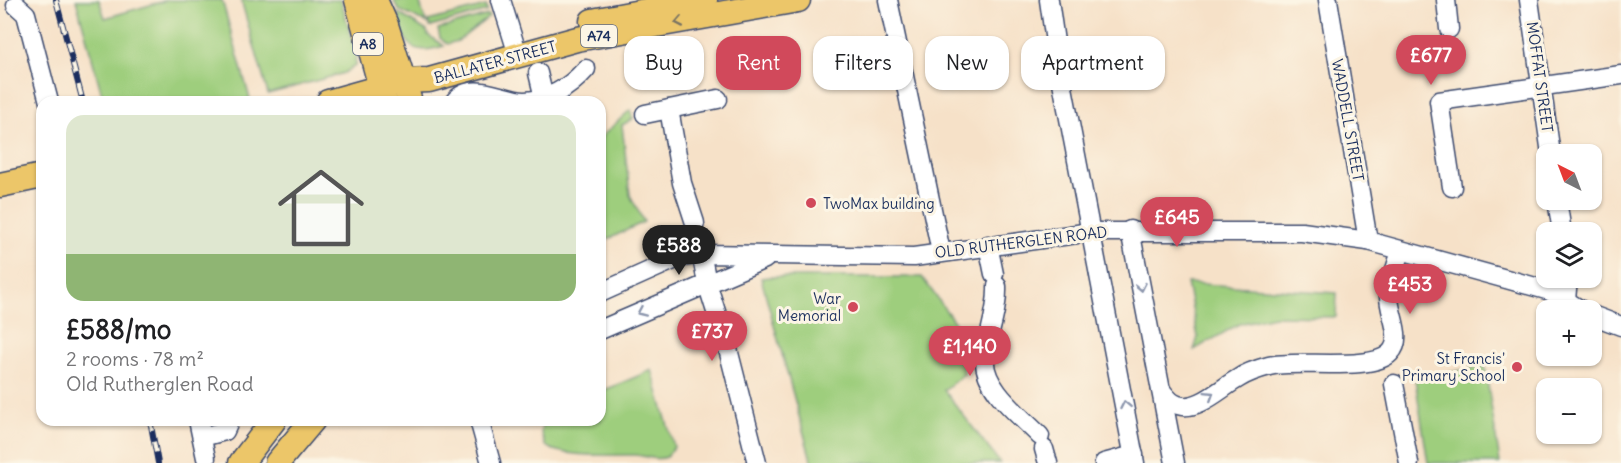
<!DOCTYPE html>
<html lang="en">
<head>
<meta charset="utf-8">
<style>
  body { margin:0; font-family:Delius,sans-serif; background:#f6f6f6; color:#202124; height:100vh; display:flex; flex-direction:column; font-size:22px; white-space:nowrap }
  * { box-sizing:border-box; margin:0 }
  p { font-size:20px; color:#757577 }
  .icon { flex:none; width:33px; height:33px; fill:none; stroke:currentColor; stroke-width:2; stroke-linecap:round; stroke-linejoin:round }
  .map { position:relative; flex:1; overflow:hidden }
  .sheet { position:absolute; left:36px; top:96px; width:570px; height:330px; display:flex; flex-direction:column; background:#fff; border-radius:18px; box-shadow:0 2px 4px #0004 }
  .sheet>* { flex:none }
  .banner { position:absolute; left:624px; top:36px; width:570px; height:54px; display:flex; gap:12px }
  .needle { width:39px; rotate:318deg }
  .controls { position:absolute; left:1536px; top:144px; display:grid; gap:12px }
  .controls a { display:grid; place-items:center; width:66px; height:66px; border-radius:12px; background:#fff; box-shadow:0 2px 4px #0004; font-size:30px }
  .price { position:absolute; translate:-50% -51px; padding:0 14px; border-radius:21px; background:#d1495b; color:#fff; font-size:20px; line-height:39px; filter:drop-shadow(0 2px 3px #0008) }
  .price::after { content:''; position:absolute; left:50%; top:36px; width:18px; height:14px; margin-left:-9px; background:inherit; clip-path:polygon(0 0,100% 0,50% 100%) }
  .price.on { background:#222; color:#fff }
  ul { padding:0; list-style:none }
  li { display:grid; align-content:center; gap:12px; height:318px; padding:0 30px }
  li span { display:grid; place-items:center; height:186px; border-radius:18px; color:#555 }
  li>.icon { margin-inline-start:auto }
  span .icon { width:108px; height:108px; fill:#fffc; stroke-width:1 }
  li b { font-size:26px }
  .tag { padding:0 21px; border-radius:18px; background:#fff; box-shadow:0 2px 4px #0004; font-size:21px; line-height:54px }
  .tag.on { background:#d1495b; color:#fff }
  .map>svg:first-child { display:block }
  .green { fill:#9ece7d; stroke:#5c7e6e; stroke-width:1.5 }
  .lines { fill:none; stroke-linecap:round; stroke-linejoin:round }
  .minor-tunnel { stroke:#cabdb3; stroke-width:18; stroke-dasharray:18 9; stroke-linecap:butt }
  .minor-casing { stroke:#3c4a6e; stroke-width:21 }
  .major-casing { stroke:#3c4a6e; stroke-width:27 }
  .minor { stroke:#fff; stroke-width:18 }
  .major { stroke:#ecc669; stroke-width:24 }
  .rail-casing { stroke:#1b2f5e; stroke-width:6 }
  .rail { stroke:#fcf5e5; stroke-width:4; stroke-dasharray:11; stroke-linecap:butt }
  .oneway { stroke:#797363 }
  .oneway2 { stroke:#8d97ae }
  .poi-dot { fill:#d1495b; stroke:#fcf5e5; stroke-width:2 }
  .labels { text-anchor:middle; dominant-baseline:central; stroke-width:6; stroke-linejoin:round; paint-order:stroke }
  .shield { fill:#fcf5e5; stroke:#5e6a86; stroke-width:1.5 }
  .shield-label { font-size:14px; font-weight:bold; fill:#1b2f5e }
  .street-label { font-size:15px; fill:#1b2f5e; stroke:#fcf5e5 }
  .poi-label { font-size:15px; fill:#1b2f5e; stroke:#fcf5e5; text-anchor:end }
</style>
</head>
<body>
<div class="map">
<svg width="1621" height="463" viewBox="0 0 1621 463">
  <rect width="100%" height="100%" fill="#fcf5e5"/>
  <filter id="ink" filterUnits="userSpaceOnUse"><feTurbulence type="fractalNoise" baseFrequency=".0167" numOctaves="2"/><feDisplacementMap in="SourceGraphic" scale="12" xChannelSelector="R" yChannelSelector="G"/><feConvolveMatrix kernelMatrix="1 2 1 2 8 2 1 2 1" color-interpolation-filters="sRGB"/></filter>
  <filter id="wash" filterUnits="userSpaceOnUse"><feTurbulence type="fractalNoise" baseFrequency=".008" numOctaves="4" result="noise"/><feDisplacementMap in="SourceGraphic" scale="24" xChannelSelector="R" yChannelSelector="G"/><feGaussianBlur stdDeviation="1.35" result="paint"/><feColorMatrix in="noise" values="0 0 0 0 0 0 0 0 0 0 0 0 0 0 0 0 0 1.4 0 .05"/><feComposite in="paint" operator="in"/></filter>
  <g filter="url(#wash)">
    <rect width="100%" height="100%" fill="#f6e1c8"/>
    <!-- green -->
    <g class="green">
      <path d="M76,0H99L105,18L167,0H222L250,99L239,102H104Z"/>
      <path d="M241,0H341L356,54L355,66L344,73L268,94Z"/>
      <path d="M393,0H419L426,23L399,10Z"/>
      <path d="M486,6L487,11L430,27L428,21Z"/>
      <path d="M398,13L427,31L428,35L444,46C409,57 405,44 398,13Z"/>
      <path d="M488,15L489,17L458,41L447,44L440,38L438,29Z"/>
      <path d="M630,110L633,119L622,125L630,195L644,222L600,243V138Z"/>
      <path d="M769,277H922L955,323L964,374L944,390L1000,463H812L761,278Z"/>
      <path d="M1187,283L1337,293L1336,317L1274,316L1239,324L1194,350L1198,337Z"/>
      <path d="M1485,366L1500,463H1428L1415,379Z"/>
      <path d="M652,370L674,447L667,457C656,461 647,456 635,455C615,455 558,458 545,445L541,432L543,420H600V392Z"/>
    </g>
  </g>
  <g filter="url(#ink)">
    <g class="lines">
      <!-- minor-tunnel -->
      <path class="minor-tunnel" d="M695,223L700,247"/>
      <defs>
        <g id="minor">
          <path d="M501,0L518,55"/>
          <path d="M888,0L941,252"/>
          <path d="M1049,0L1057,56L1135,463"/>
          <path d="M1328,0L1368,241"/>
          <path d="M1446,0L1449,29"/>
          <path d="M1529,0L1551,154"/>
          <path d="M16,5L26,14L49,102"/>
          <path d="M538,73L544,98"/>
          <path d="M454,102C472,79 503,101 525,101C550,100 570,87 586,69"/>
          <path d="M669,109L682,183L695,223"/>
          <path d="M645,114L718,99"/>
          <path d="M1452,187L1439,101L1621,75"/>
          <path d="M1557,200L1562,232"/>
          <path d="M1130,230L1175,463"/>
          <path d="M988,245L994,274"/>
          <path d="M700,247L707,283L729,353L757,463"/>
          <path d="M997,286C998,312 988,333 985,358C982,388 1022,417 1040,436"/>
          <path d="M600,293L678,258L702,254L914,257L1091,232H1302L1368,241L1550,291L1581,310"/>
          <path d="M1566,300L1568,278"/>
          <path d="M1592,315L1621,326"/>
          <path d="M600,330L765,259"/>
          <path d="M1394,384L1409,463"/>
          <path d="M1161,390C1166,396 1170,403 1178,405C1198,412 1222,387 1239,378C1248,372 1258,369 1269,366C1296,359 1372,372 1390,353C1405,338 1388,313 1389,295C1390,281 1397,265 1401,251"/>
          <path d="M198,420L206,458"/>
          <path d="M479,420L491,463"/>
          <path d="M202,437L225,431L230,420"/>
          <path d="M1044,449L1048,463"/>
          <path d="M1104,463L1134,455"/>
        </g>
        <g id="major">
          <path d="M357,0L385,102"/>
          <path d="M375,0L386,25L410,102"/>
          <path d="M592,21L705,0"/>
          <path d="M328,102L403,81L429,80L577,39L798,0"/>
          <path d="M0,185L42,176"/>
          <path d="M241,463L274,420"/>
          <path d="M277,463L313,420"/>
        </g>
      </defs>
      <!-- minor casing -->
      <use href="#minor" class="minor-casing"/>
      <!-- major casing -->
      <use href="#major" class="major-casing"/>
      <!-- minor -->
      <use href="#minor" class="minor"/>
      <!-- major -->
      <use href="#major" class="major"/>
      <defs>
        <g id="rail">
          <path d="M56,0L83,102"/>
          <path d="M150,420L158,463"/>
        </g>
      </defs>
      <!-- rail casing -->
      <use href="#rail" class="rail-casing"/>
      <!-- rail -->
      <use href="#rail" class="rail"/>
    </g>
    <!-- one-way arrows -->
    <defs><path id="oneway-chevron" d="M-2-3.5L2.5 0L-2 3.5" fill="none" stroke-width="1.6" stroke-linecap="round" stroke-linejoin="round" transform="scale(1.5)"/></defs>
    <use class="oneway" href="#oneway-chevron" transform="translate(679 22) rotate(169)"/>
    <g class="oneway2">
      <use href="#oneway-chevron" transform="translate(1141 287) rotate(79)"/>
      <use href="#oneway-chevron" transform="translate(641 312) rotate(156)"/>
      <use href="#oneway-chevron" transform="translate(1210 395) rotate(-32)"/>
      <use href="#oneway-chevron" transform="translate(1125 405) rotate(-101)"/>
    </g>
  </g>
  <!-- markers -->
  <g class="poi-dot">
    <circle cx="811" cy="203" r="6"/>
    <circle cx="853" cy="307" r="6"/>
    <circle cx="1517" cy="367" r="6"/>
  </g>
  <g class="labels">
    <!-- shield labels -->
    <g class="shield">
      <rect x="581" y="25" width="36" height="22" rx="4.5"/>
      <rect x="353" y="33" width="30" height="22" rx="4.5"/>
    </g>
    <g class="shield-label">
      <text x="599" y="36">A74</text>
      <text x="368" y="44">A8</text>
    </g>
    <!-- street labels -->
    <g class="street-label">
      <text transform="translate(495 62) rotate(-15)">BALLATER STREET</text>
      <text transform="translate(1540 77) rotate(82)">MOFFAT STREET</text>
      <text transform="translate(1348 120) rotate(80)">WADDELL STREET</text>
      <text transform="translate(1021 242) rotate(-7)">OLD RUTHERGLEN ROAD</text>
    </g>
    <!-- poi labels -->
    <g class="poi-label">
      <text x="823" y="203" text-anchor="start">TwoMax building</text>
      <text x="841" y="298">War<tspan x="841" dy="17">Memorial</tspan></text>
      <text x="1505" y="358">St Francis'<tspan x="1505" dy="17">Primary School</tspan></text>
    </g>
  </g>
</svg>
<div class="controls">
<a><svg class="needle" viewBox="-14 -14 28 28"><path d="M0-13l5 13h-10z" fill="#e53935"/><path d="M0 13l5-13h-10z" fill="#757577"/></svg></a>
<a><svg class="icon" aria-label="layers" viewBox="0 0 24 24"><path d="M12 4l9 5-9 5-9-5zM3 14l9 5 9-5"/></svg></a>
<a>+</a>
<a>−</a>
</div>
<b class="price" style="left:1431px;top:86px">£677</b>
<b class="price" style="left:1177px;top:248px">£645</b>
<b class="price on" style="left:679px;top:276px">£588</b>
<b class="price" style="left:1410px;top:315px">£453</b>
<b class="price" style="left:712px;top:362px">£737</b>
<b class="price" style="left:970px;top:377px">£1,140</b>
<div class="banner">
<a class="tag">Buy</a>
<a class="tag on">Rent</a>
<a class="tag">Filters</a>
<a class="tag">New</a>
<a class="tag">Apartment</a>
</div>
<section class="sheet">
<ul>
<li><span style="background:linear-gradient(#dfe7d0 75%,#8fb573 0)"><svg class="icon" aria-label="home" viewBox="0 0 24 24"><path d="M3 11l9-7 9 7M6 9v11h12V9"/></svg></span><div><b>£588/mo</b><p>2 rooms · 78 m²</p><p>Old Rutherglen Road</p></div></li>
</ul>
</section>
</div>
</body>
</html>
